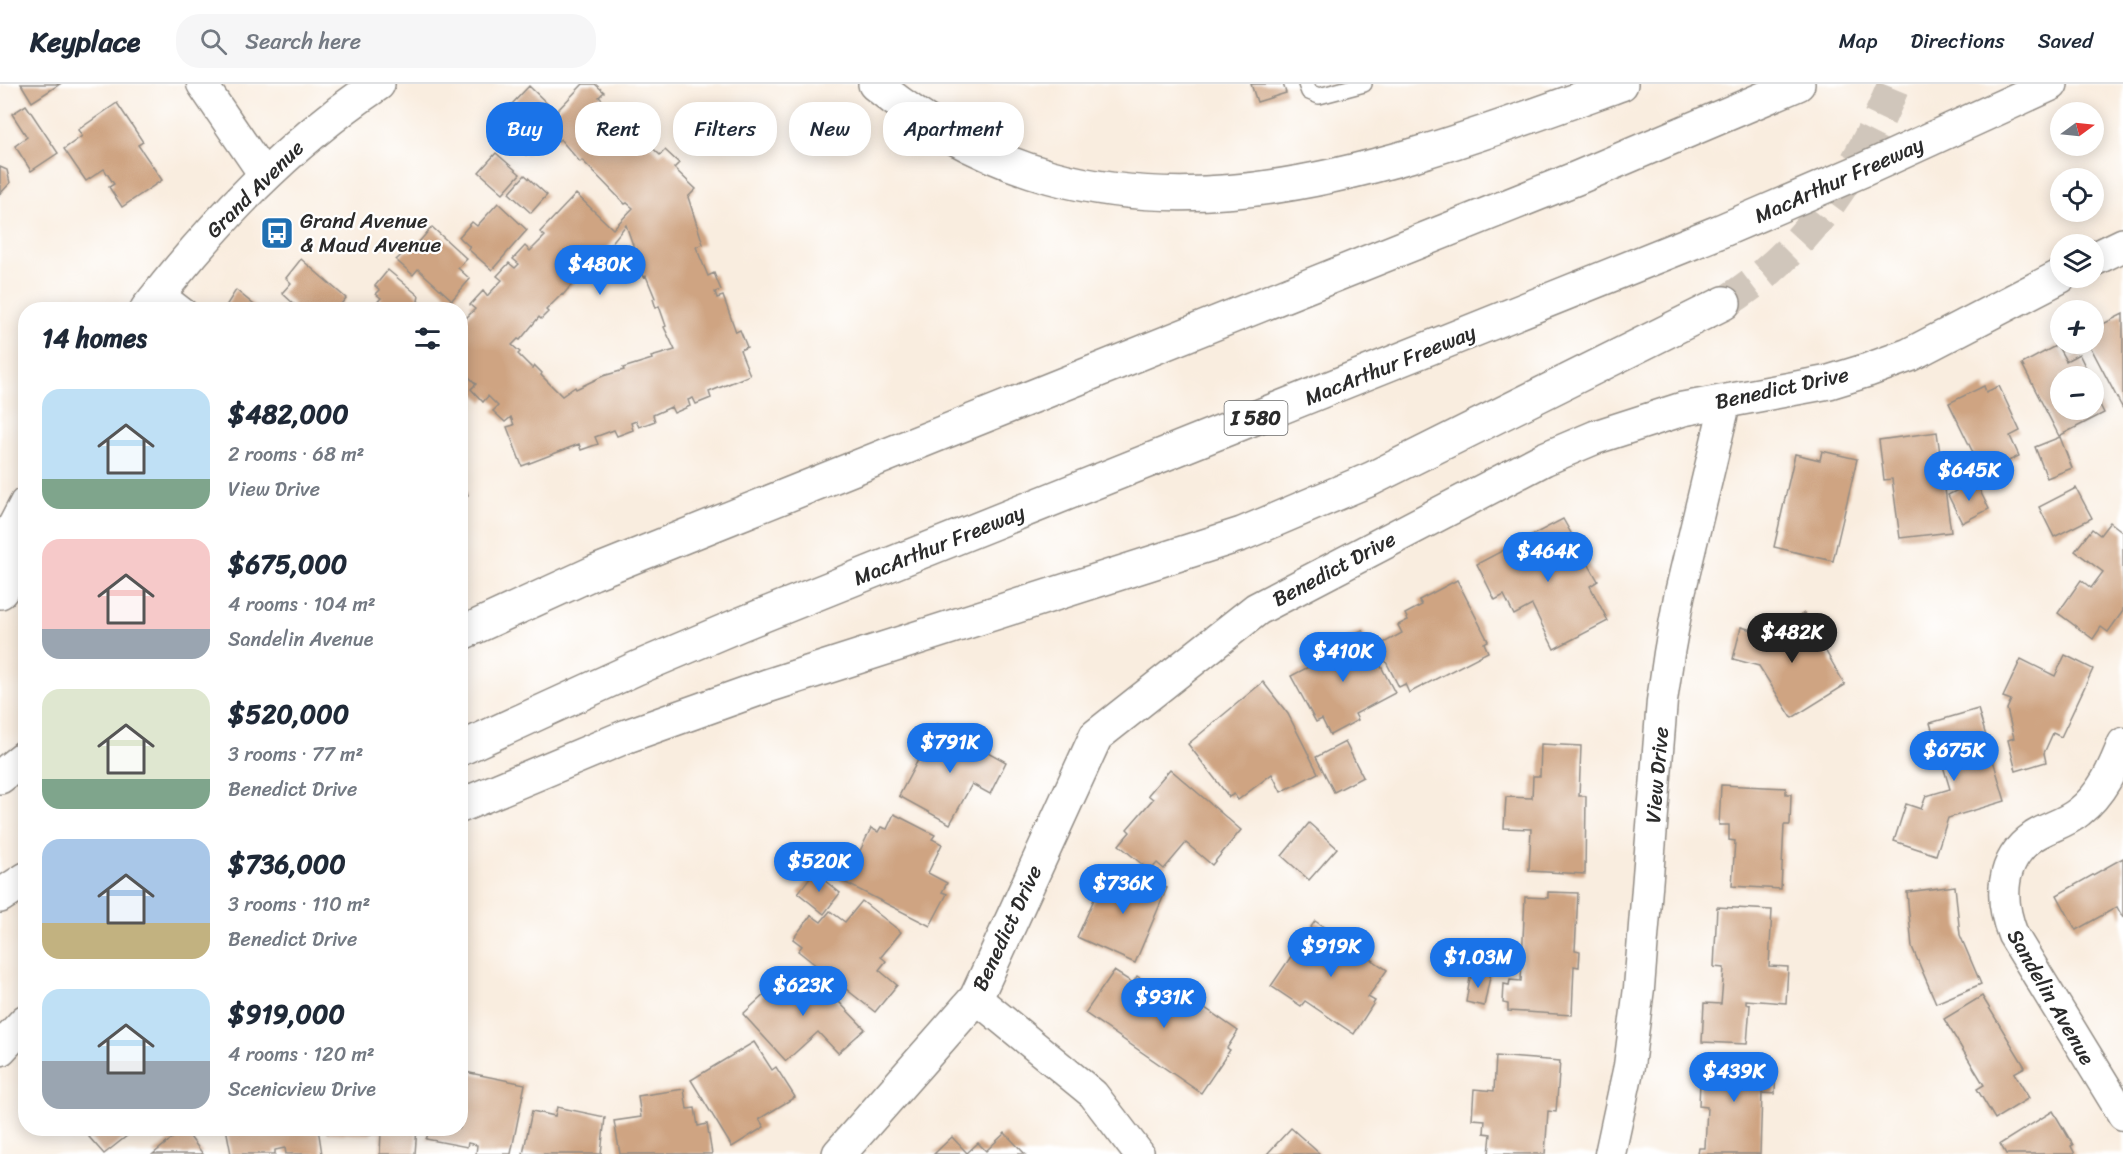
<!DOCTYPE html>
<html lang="en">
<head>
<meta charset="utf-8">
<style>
  body { margin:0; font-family:Sriracha,sans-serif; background:#f6f6f7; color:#1f2937; height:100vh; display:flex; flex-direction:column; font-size:22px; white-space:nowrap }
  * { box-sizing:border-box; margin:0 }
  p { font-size:20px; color:#747a83 }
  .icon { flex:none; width:33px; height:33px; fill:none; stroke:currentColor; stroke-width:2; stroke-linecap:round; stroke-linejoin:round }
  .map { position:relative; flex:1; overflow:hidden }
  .sheet { position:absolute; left:18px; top:218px; width:450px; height:834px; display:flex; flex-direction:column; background:#fff; border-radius:24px; box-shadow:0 3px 15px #0003 }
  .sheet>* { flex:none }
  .top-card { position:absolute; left:486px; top:18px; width:570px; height:54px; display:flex; gap:12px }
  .needle { width:39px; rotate:75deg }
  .buttons { position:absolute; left:2050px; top:18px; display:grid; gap:12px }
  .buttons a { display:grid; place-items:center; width:54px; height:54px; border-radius:50%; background:#fff; box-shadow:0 3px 15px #0003; font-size:30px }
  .price { position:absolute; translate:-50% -51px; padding:0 14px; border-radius:21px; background:#1a73e8; color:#fff; font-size:20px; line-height:39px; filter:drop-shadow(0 2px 3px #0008) }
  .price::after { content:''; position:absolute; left:50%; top:36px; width:18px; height:14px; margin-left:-9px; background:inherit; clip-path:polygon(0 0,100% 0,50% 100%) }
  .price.on { background:#222; color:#fff }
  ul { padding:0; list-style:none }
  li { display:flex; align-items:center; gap:18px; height:150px; padding:0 24px }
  li span { display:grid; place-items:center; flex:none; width:168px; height:120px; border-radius:18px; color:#555 }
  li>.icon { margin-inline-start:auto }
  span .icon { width:72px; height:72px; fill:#fffc; stroke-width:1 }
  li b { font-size:26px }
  h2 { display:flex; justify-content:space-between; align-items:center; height:72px; padding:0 24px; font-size:26px }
  .chip { padding:0 21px; border-radius:24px; background:#fff; box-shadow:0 3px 15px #0003; font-size:21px; line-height:54px }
  .chip.on { background:#1a73e8; color:#fff }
  header { display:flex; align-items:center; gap:36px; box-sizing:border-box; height:84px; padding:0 30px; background:#fff; border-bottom:2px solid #e0e1e3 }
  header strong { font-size:28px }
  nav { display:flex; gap:33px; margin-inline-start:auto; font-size:21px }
  .search { width:420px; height:54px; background:#f6f6f7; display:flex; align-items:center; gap:15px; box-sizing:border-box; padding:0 21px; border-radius:24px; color:#747a83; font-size:22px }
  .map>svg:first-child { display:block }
  .building { fill:#cfa482; fill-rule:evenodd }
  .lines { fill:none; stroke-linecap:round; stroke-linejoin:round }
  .highway-tunnel { stroke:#d0c6bb; stroke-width:33; stroke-dasharray:33 16; stroke-linecap:butt }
  .lane-casing { stroke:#928c85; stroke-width:18 }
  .street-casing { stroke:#928c85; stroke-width:33 }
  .secondary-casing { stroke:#928c85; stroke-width:36 }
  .highway-casing { stroke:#928c85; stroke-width:36 }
  .lane { stroke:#fff; stroke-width:15 }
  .street { stroke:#fff; stroke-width:30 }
  .secondary { stroke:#fff; stroke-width:33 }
  .highway { stroke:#fff; stroke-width:33 }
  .labels { text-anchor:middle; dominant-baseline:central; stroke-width:4.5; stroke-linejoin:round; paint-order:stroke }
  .shield { fill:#fff; stroke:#6b6b6b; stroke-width:1.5 }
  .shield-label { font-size:20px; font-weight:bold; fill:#2b2b2b }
  .street-label { font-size:21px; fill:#2b2b2b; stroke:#fff }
  .poi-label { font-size:21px; fill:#2b2b2b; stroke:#fff; text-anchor:start }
</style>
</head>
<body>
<header>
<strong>Keyplace</strong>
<div class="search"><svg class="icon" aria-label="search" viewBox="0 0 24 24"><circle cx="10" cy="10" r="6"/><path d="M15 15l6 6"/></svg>Search here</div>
<nav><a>Map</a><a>Directions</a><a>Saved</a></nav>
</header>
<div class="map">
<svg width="2123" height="1070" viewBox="0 0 2123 1070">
  <rect width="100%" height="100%" fill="#fff"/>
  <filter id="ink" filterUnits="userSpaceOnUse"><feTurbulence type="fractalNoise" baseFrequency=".0167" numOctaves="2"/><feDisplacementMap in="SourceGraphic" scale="12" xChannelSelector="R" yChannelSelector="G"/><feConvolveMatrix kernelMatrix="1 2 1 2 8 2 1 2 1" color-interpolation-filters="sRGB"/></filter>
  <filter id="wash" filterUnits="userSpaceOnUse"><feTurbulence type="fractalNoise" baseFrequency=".008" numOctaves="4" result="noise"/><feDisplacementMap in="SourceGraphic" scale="24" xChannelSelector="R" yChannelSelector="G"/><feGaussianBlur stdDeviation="1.35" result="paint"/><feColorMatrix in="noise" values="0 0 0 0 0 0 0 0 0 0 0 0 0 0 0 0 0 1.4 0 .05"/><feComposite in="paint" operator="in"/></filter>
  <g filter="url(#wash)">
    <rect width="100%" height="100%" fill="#f9eddf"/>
    <g id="blocks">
      <!-- building -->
      <g class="building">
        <path d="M21,0H60L32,18Z"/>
        <path d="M583,0H595L604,8L599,13L615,28L620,23L633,36L628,40L631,43L636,38L649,51L644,56L660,71L665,66L679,79L674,84L696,105L688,113L703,160L696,163L708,192L714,189L721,206L715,208L717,214L723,212L736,248L740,246L747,263L740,266L750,291L709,308L711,314L696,320L693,314L688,316L690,322L674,329L671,323L653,331L655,337L639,343L636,337L631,339L633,346L617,352L614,346L595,353L598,360L581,366L579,360L522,382L507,343L514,341L511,333L505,338L493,327L498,322L488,312L483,318L471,305L476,300L467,291L460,295V240L475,225L470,221L483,207L487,212L502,196L497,192L509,179L515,184L519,180L513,175L525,162L530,167L545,152L540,148L576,110L613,145L633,124L627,119L625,120L582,76L580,78L560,55L558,57L552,51L553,49L550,46L526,71L493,40L529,2L556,28ZM626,141L644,193L646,192L655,214L653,215L656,224L659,222L666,242L664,243L675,266L651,273L652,275L623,284L624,286L603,292L576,305L575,303L562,312L541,291L542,289L535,282L533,285L518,270L520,268L512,261L518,255L520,256L539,233L541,235L548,228L546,226L562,210L563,211L582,188L584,190L591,182L589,181L606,166Z"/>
        <path d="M1251,0H1283L1286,9L1257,18Z"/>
        <path d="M117,19L143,58L138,61L162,96L122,123L109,103L114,100L104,85L86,97L64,65L82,52L78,46Z"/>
        <path d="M26,21L58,69L31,87L15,62L27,53L12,30Z"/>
        <path d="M496,69L520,90L503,109L479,88Z"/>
        <path d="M0,83L7,86L10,99L0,110Z"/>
        <path d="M525,91L547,111L531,129L509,109Z"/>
        <path d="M498,119L527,146L492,186L468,165L470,163L459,153L472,138L477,142Z"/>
        <path d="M432,143L467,175L458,184L470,195L452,216L418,185L413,191L396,176L407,166L410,168Z"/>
        <path d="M301,175L346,214L337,225H290L294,220L282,209L291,199L286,194Z"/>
        <path d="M388,186L419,212L418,217L428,225H371L381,214L376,210L380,206L375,202Z"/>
        <path d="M236,206L259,225H224Z"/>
        <path d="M2123,230V325L2089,260H2094V256L2100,253L2095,244Z"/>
        <path d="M2057,261L2066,277L2079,270L2090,292H2061V326H2094V309L2104,329L2059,352L2022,280Z"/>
        <path d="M1984,302L1986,308L1999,302L2020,347L2010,352L2019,372L1994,384L1990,376L1979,381L1949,319Z"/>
        <path d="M1937,348L1951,448L1900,454L1892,395L1884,396L1879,356Z"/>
        <path d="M2060,353L2072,384L2047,394L2035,363Z"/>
        <path d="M1822,367L1857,375L1833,477L1774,463L1795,370L1820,376Z"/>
        <path d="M460,394L468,411L460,415Z"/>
        <path d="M1975,397L1989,425L1962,439L1948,411Z"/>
        <path d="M2076,404L2092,434L2054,453L2039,423Z"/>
        <path d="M1563,435L1598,497L1590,502L1608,537L1554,565L1532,521L1514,531L1504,511L1495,516L1477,480Z"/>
        <path d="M2110,438L2123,448V527L2108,548L2101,543L2093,555L2058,529L2081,496L2091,504L2103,488L2075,467L2092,445L2100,451Z"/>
        <path d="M1457,496L1488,557L1484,559L1488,568L1409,609L1405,600L1399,603L1378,562L1402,549L1398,541L1408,536L1405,530L1422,521L1419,516Z"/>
        <path d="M1804,529L1845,601L1792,634L1759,582L1733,575L1741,543L1770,551Z"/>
        <path d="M1362,546L1395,609L1355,630L1358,636L1330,651L1322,635L1316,638L1291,592L1320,577L1318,572L1330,566L1328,563Z"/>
        <path d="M2065,571L2093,585L2061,653L2053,649L2044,669L2046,678L2016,687L2008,656L2014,654L2007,625L2011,616L2003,613L2021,575L2055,592Z"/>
        <path d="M1263,598L1288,630L1318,689L1281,708L1272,690L1238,716L1234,710L1229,713L1188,660Z"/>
        <path d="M1978,625L2005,717L1948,734L1936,771L1894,757L1906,720L1921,725L1926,712L1950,705L1930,639Z"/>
        <path d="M937,640L1006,678L990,710L972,700L950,740L899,712Z"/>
        <path d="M1345,658L1363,693L1334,708L1316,673Z"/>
        <path d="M1541,660L1581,662L1579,712H1586L1585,790L1529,787L1531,745L1504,744L1506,713L1532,714L1533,692H1540Z"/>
        <path d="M1170,685L1241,746L1212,781L1186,759L1164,785L1157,779L1150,787L1119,761L1130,748L1127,745L1153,715L1148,711Z"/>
        <path d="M1721,701L1786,704V710H1791L1790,741H1784L1781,805L1732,802L1735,757L1729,756V741H1719Z"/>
        <path d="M894,730L935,751L932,755L942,760L928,789L947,799L942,808L947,810L930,842L836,794L852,762L860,767L871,744L878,748L881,743L887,745Z"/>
        <path d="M1309,739L1337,764L1309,796L1282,772Z"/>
        <path d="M2123,774V834L2117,823L2076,846L2057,811Z"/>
        <path d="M1119,783L1167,804L1135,879L1077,853L1096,811L1099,812L1106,796L1112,799Z"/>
        <path d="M814,788L840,809L824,830L798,809Z"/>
        <path d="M1955,802L1960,851L1981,900L1936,919L1912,863L1907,808Z"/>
        <path d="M1548,808L1578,809L1575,866L1580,867L1579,883L1574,882L1572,931L1508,927V920L1503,919L1504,900L1509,901L1510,896L1521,897L1525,813L1548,814Z"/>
        <path d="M862,817L901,848L881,873L886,877L879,886L897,901L875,928L798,867L802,862L793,855L811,831L821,838L830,827L845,838Z"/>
        <path d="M1717,823L1772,826L1769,882L1788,883L1786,919L1746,916V920L1750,921L1747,960L1702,958L1704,919L1721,920L1724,884L1714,883Z"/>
        <path d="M1315,837L1387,886L1368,913L1375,917L1354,950L1305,917L1301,922L1271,902Z"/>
        <path d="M805,886L812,894L814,892L865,945L838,969L818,948L786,977L743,930L767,908L774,916Z"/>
        <path d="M1114,887L1133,899L1137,892L1188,927L1195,917L1238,947L1227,964L1230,966L1201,1009L1085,929Z"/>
        <path d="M1491,888L1484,922L1466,918L1470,894Z"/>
        <path d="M1982,912L2025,983L2014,989L2029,1014L1995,1035L1977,1005L1984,1001L1944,935Z"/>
        <path d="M754,958L772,986L776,983L795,1013L759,1035L764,1043L732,1063L691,996Z"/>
        <path d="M1496,972L1560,977L1556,1028L1548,1027L1545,1070H1489L1491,1050L1484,1049L1485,1036L1472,1035L1474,1005L1494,1007Z"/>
        <path d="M1701,973L1776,977L1775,1010L1762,1009L1760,1070H1698L1699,1064H1705L1707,1023L1699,1022Z"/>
        <path d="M460,987L525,1000L511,1070H476L477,1061L468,1059L467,1063L426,1055L431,1044H460Z"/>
        <path d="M684,1005L687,1025L695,1024L698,1042L707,1040L712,1070H620L614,1037L641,1033L638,1012Z"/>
        <path d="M557,1023L605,1033L601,1070H523L532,1027L555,1032Z"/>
        <path d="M2053,1027L2073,1061L2071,1062L2075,1070H2006L2000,1060Z"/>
        <path d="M100,1044H137L104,1070L89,1053Z"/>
        <path d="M226,1044H318L322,1070H286L285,1064L275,1066V1070H231Z"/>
        <path d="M328,1044H417L415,1070H380L381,1048L372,1047L371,1051L327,1049Z"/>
        <path d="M1291,1044L1320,1070H1267Z"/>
        <path d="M184,1045L203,1070H153Z"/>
        <path d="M1005,1049L1025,1070H934L952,1053L967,1069L978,1059L986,1067Z"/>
      </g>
    </g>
  </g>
  <g filter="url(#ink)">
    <use href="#blocks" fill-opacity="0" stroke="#928c85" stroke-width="1.5"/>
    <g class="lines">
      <!-- highway-tunnel -->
      <path class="highway-tunnel" d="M1724,219C1805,169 1859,88 1894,0"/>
      <defs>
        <g id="lane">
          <path d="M1306,0L1309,8L1319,12L1364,0"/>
          <path d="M163,205L189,225"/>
        </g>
        <g id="street">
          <path d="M202,0L264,91"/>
          <path d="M2123,659C2113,685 2102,710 2079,728C2066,739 2048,743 2034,752C1999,776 1999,816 2013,851L2123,1031"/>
          <path d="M976,914L1093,1010L1139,1070"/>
          <path d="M1610,1070L1629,982L1639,904L1662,617L1669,569L1679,513L1726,316"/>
        </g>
        <g id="secondary">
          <path d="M2094,175L2123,161"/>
          <path d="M147,225C214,139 287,61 378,0"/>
          <path d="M0,470L26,420"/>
          <path d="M839,1070L976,914L1096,652L1257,525L1544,375L1596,353L1683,325L1829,298L1868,286L1909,271L2061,192"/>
        </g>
        <g id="highway">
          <path d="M875,0C1111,193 1369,91 1621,0"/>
          <path d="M0,508L26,475"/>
          <path d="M460,550L593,489L1577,94L1798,0"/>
          <path d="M460,665L637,584L741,540L1716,149L1863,86L2051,0"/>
          <path d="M0,693L26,672"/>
          <path d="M460,722L627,652L767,602L1242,450L1371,395L1724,219"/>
          <path d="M0,812L26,795"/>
          <path d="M0,965L26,937"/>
        </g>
      </defs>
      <!-- lane casing -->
      <use href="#lane" class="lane-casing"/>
      <!-- street casing -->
      <use href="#street" class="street-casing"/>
      <!-- secondary casing -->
      <use href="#secondary" class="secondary-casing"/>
      <!-- highway casing -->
      <use href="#highway" class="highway-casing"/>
      <!-- lane -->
      <use href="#lane" class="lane"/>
      <!-- street -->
      <use href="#street" class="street"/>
      <!-- secondary -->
      <use href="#secondary" class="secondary"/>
      <!-- highway -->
      <use href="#highway" class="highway"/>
    </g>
  </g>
  <!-- icons -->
  <defs>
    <symbol id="bus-square" viewBox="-11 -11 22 22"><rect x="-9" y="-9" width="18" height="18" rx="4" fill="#1f6fb2" stroke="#fff"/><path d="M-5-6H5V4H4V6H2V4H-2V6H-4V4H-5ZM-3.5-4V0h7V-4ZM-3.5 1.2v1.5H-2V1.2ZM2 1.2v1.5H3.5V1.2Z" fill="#fff"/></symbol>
  </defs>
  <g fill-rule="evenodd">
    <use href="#bus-square" x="258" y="130" width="38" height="38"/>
  </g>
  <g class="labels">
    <!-- shield labels -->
    <rect class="shield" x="1224.5" y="317" width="63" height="34" rx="4.5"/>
    <g class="shield-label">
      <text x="1256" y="334">I 580</text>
    </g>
    <!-- street labels -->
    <g class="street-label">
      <text transform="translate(1839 96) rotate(-24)">MacArthur Freeway</text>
      <text transform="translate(255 105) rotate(-45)">Grand Avenue</text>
      <text transform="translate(1390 281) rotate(-22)">MacArthur Freeway</text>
      <text transform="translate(1782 304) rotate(-12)">Benedict Drive</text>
      <text transform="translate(939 461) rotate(-22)">MacArthur Freeway</text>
      <text transform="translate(1334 485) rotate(-28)">Benedict Drive</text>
      <text transform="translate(1657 691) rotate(-85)">View Drive</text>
      <text transform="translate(1007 844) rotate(-65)">Benedict Drive</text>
      <text transform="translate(2051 913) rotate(60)">Sandelin Avenue</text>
    </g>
    <!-- poi labels -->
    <g class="poi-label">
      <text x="300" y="137">Grand Avenue<tspan x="300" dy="24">&amp; Maud Avenue</tspan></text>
    </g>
  </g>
</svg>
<div class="buttons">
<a><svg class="needle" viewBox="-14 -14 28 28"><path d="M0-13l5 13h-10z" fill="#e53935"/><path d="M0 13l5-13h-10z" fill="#747a83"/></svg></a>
<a><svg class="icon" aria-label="locate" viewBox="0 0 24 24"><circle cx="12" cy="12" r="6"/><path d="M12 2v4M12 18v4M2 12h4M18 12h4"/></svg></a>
<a><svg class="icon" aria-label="layers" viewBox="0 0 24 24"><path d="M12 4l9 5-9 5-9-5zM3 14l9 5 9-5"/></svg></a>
<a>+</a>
<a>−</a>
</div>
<b class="price" style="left:600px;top:212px">$480K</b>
<b class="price" style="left:1969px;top:418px">$645K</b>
<b class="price" style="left:1548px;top:499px">$464K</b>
<b class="price on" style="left:1792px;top:580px">$482K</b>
<b class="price" style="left:1343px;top:599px">$410K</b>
<b class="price" style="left:950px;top:690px">$791K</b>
<b class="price" style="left:1954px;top:698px">$675K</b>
<b class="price" style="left:819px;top:809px">$520K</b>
<b class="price" style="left:1123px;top:831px">$736K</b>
<b class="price" style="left:1331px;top:894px">$919K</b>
<b class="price" style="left:1478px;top:905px">$1.03M</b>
<b class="price" style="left:803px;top:933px">$623K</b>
<b class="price" style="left:1164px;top:945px">$931K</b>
<b class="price" style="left:1734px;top:1019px">$439K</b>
<div class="top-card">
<a class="chip on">Buy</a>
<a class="chip">Rent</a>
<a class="chip">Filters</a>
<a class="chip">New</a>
<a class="chip">Apartment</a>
</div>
<section class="sheet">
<h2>14 homes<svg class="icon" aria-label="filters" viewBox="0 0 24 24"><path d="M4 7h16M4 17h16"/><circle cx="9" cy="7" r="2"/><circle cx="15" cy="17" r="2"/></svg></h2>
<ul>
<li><span style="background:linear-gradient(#bfe0f5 75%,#7fa58c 0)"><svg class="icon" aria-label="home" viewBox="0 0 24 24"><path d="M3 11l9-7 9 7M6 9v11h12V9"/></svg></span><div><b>$482,000</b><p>2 rooms · 68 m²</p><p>View Drive</p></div></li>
<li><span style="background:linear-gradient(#f6c9c9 75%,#9aa5b1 0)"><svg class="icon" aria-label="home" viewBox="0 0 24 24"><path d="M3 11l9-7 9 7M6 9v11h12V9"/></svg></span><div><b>$675,000</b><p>4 rooms · 104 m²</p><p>Sandelin Avenue</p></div></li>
<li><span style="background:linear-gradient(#dfe7d0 75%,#7fa58c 0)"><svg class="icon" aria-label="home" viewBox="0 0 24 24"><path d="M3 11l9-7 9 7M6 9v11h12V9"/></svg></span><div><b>$520,000</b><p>3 rooms · 77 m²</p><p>Benedict Drive</p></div></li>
<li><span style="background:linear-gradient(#a9c7e8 70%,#c2b280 0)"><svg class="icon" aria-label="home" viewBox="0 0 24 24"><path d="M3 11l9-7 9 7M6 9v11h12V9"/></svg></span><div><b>$736,000</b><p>3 rooms · 110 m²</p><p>Benedict Drive</p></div></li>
<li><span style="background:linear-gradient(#bfe0f5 60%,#9aa5b1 0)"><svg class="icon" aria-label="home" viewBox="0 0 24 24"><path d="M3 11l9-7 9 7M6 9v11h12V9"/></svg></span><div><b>$919,000</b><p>4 rooms · 120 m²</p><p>Scenicview Drive</p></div></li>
</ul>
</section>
</div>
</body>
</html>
